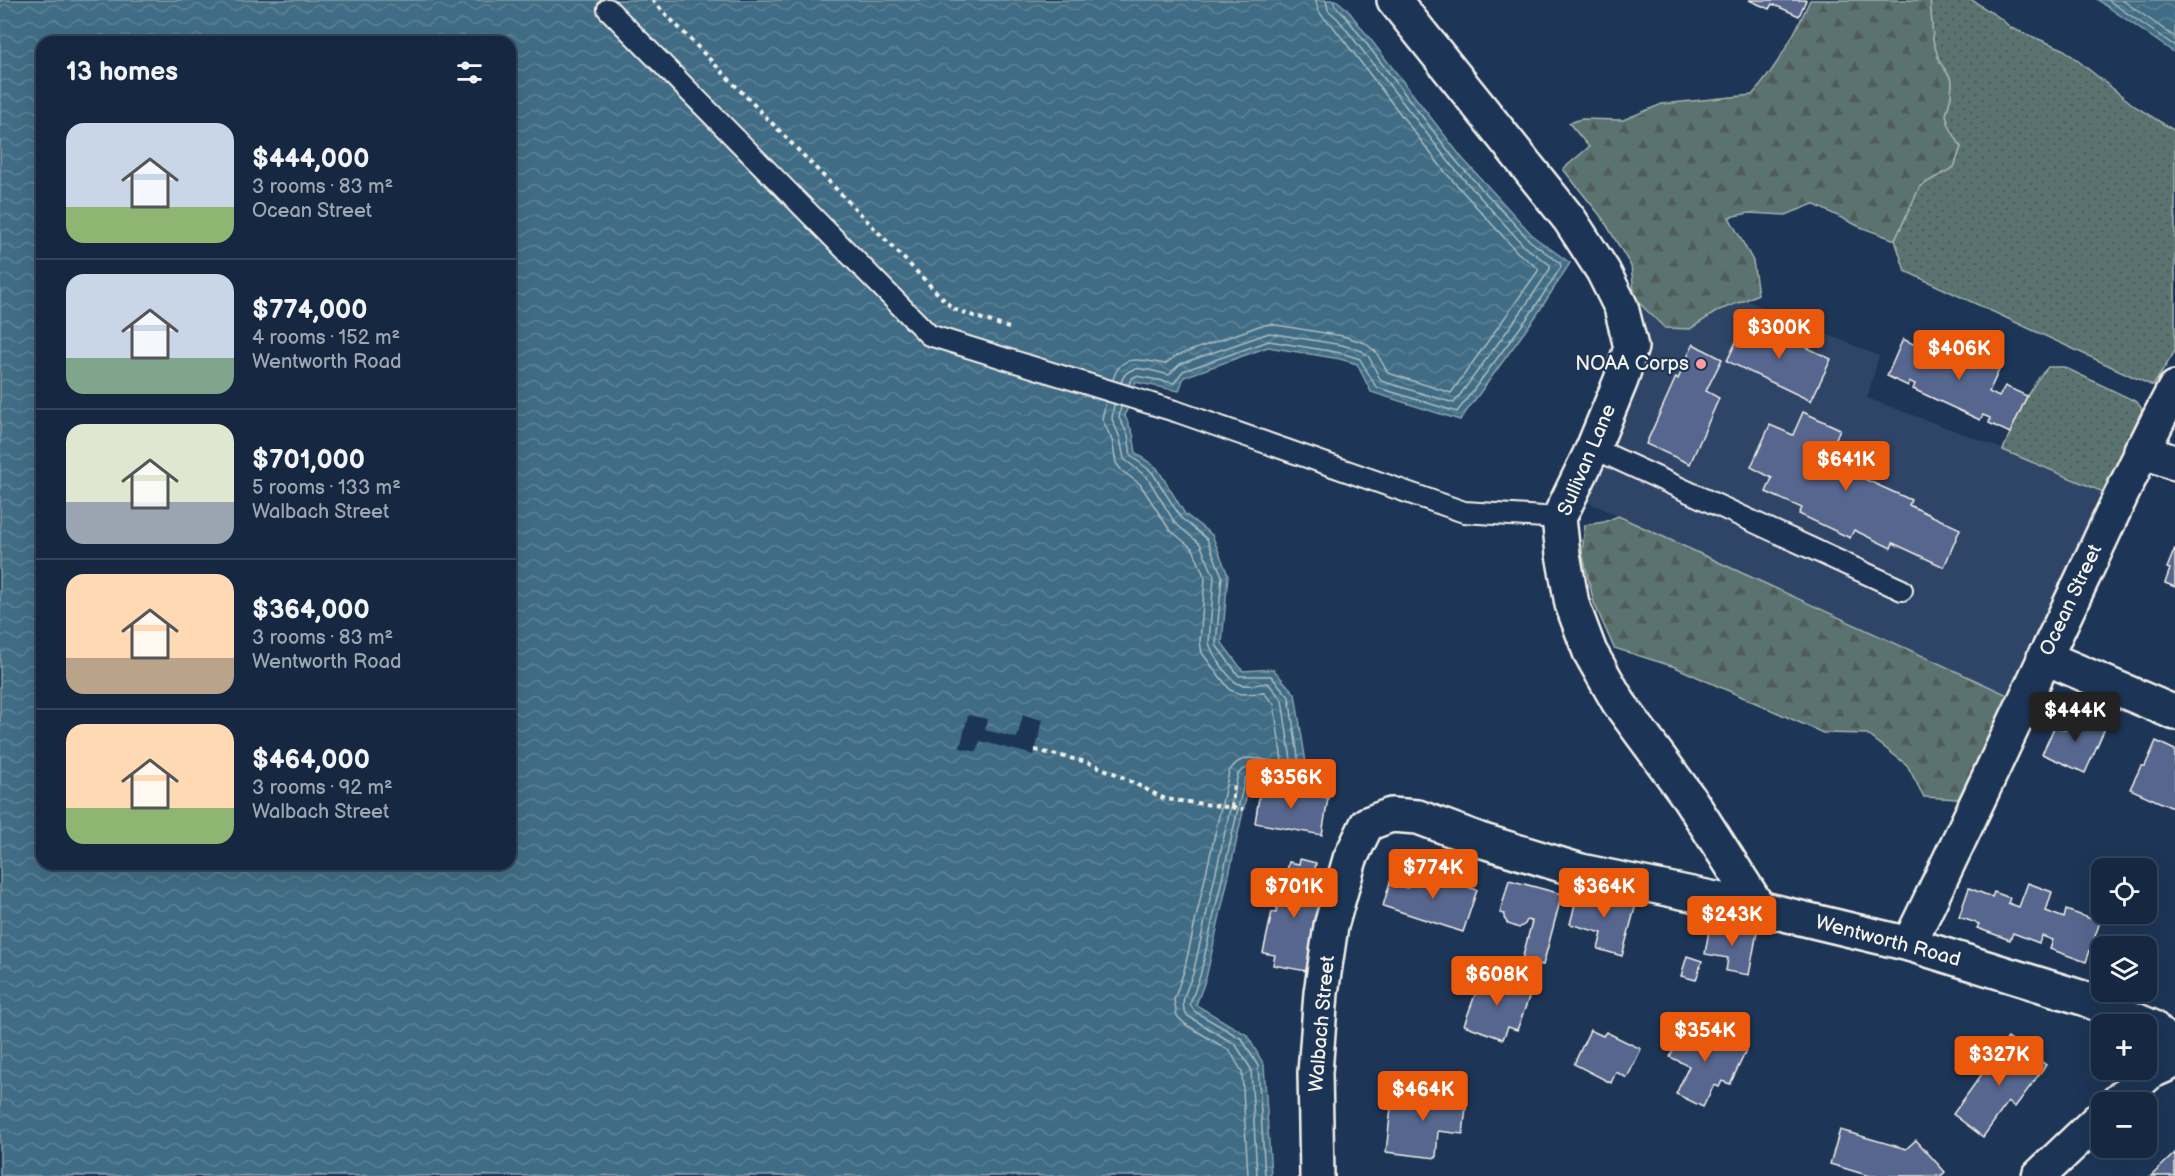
<!DOCTYPE html>
<html lang="en">
<head>
<meta charset="utf-8">
<style>
  body { margin:0; font-family:"Balsamiq Sans",sans-serif; background:#23344c; color:#f1f3f6; height:100vh; display:flex; flex-direction:column; font-size:22px; white-space:nowrap }
  * { box-sizing:border-box; margin:0 }
  p { font-size:20px; color:#9ea6b1 }
  .icon { flex:none; width:33px; height:33px; fill:none; stroke:currentColor; stroke-width:2; stroke-linecap:round; stroke-linejoin:round }
  .map { position:relative; flex:1; overflow:hidden }
  .details { position:absolute; left:36px; top:36px; width:480px; height:834px; display:flex; flex-direction:column; background:#162841; border-radius:18px; box-shadow:0 6px 24px #0002,0 0 0 2px #35445a }
  .details>* { flex:none }
  .buttons { position:absolute; left:2091px; top:858px; display:grid; gap:12px }
  .buttons a { display:grid; place-items:center; width:66px; height:66px; border-radius:12px; background:#162841; box-shadow:0 6px 24px #0002,0 0 0 2px #35445a; font-size:30px }
  .price { position:absolute; translate:-50% -51px; padding:0 14px; border-radius:6px; background:#ea580c; color:#fff; font-size:20px; line-height:39px; filter:drop-shadow(0 2px 3px #0008) }
  .price::after { content:''; position:absolute; left:50%; top:36px; width:18px; height:14px; margin-left:-9px; background:inherit; clip-path:polygon(0 0,100% 0,50% 100%) }
  .price.on { background:#222; color:#fff }
  ul { padding:0; list-style:none }
  li { display:flex; align-items:center; gap:18px; height:150px; padding:0 30px }
  li+li { border-top:2px solid #35445a }
  li span { display:grid; place-items:center; flex:none; width:168px; height:120px; border-radius:18px; color:#555 }
  li>.icon { margin-inline-start:auto }
  span .icon { width:72px; height:72px; fill:#fffc; stroke-width:1 }
  li b { font-size:26px }
  h2 { display:flex; justify-content:space-between; align-items:center; height:72px; padding:0 30px; font-size:26px }
  .map>svg:first-child { display:block }
  .built { fill:#2e4468 }
  .grass { fill:url(#grass-dots); stroke:#a7b2ac; stroke-width:1.5 }
  .forest { fill:url(#forest-firs); stroke:#a7b2ac; stroke-width:1.5 }
  .water { fill:url(#water-waves); stroke:#89a2ad; stroke-width:1.5; fill-rule:evenodd }
  .pier { fill:#1d3557 }
  .lines { fill:none; stroke-linecap:round; stroke-linejoin:round }
  .shore { stroke:#acbcc0; stroke-width:1.5 }
  .building { fill:#57668e; stroke:#f4f1e8; stroke-width:1.5 }
  .lane-casing { stroke:#f4f1e8; stroke-width:24 }
  .street-casing { stroke:#f4f1e8; stroke-width:38 }
  .secondary-casing { stroke:#f4f1e8; stroke-width:38 }
  .path { stroke:#f4f1e8; stroke-width:4; stroke-dasharray:4.5 4.5; stroke-linecap:butt }
  .lane { stroke:#1d3557; stroke-width:20 }
  .street { stroke:#1d3557; stroke-width:33 }
  .secondary { stroke:#1d3557; stroke-width:33 }
  .poi-dot { fill:#ff9aa2; stroke:#1d3557; stroke-width:2 }
  .labels { text-anchor:middle; dominant-baseline:central; stroke-width:4.5; stroke-linejoin:round; paint-order:stroke }
  .poi-label { font-size:20px; fill:#f4f1e8; stroke:#1d3557; text-anchor:end }
  .street-label { font-size:20px; fill:#f4f1e8; stroke:#1d3557 }
</style>
</head>
<body>
<div class="map">
<svg width="2175" height="1176" viewBox="0 0 2175 1176">
  <defs>
    <pattern id="grass-dots" width="8" height="8" patternUnits="userSpaceOnUse" patternTransform="scale(1.5)"><rect width="8" height="8" fill="#5a7370"/><path d="M2 2h.1M6 6h.1" fill="none" stroke="#515b59" stroke-width="1.8" stroke-linecap="round"/></pattern>
    <pattern id="forest-firs" width="22" height="20" patternUnits="userSpaceOnUse" patternTransform="scale(1.5)"><rect width="22" height="20" fill="#5a7370"/><path d="M5 1l3.5 6h-7zM16 11l3.5 6h-7z" fill="#515b59"/></pattern>
    <pattern id="water-waves" width="16" height="10" patternUnits="userSpaceOnUse" patternTransform="scale(1.5)"><rect width="16" height="10" fill="#416d85"/><path d="M0 5q4-4 8 0t8 0" fill="none" stroke="#5d8296"/></pattern>
  </defs>
  <rect width="100%" height="100%" fill="#1d3557"/>
  <filter id="ink" filterUnits="userSpaceOnUse"><feTurbulence type="fractalNoise" baseFrequency=".0167" numOctaves="2"/><feDisplacementMap in="SourceGraphic" scale="12" xChannelSelector="R" yChannelSelector="G"/><feConvolveMatrix kernelMatrix="1 2 1 2 8 2 1 2 1" color-interpolation-filters="sRGB"/></filter>
  <g filter="url(#ink)">
    <!-- built -->
    <path class="built" d="M1712,286L1879,356L1867,398L1985,442L2108,494L2010,696L1891,644L1584,500L1648,363V347L1635,299Z"/>
    <!-- grass -->
    <g class="grass">
      <path d="M1930,0H1972L2000,18L2011,28L2063,49L2136,107L2175,131V351L2153,386L1905,271L1895,240L1920,186L1954,167L1961,147L1949,126L1946,115L1951,96L1952,80L1939,61L1933,40Z"/>
      <path d="M2048,367H2064L2137,402L2142,409L2108,494L2003,450C2015,421 2026,390 2048,367Z"/>
    </g>
    <!-- forest -->
    <g class="forest">
      <path d="M1810,0H1930L1933,40L1939,61L1952,80L1951,96L1946,115L1949,126L1961,147L1954,167L1920,186L1895,240L1858,226L1813,204L1786,215L1749,213L1729,217L1753,261L1758,294L1746,300L1719,310L1690,329L1665,328L1635,299L1631,266L1603,219L1563,169L1589,147L1569,123L1581,119L1623,120L1662,104L1752,95C1777,68 1795,34 1810,0Z"/>
      <path d="M1618,516L2010,696L1958,799L1924,797L1907,765L1867,734L1823,733L1675,667L1614,648L1594,603L1582,552L1585,525L1604,522Z"/>
    </g>
    <!-- water -->
    <g class="water">
      <path d="M0,0H1336L1347,9L1462,158L1534,237L1570,263L1536,316L1460,420L1371,392L1357,364L1340,359L1268,347L1184,377L1179,391L1135,382L1125,416L1133,434L1136,453L1157,468L1185,514L1212,535L1228,575L1222,643L1243,671L1273,669L1295,694L1311,794L1250,780L1206,978L1196,1005L1247,1035L1264,1065L1271,1176H0ZM42,42H510V864H42Z"/>
      <path d="M2098,0H2175V53Z"/>
    </g>
    <!-- pier -->
    <path class="pier" d="M968,715L987,719L985,730L1017,738L1023,715L1043,720L1034,755L980,741L977,752L960,748Z"/>
    <g class="lines">
      <!-- shore -->
      <g class="shore">
        <path d="M2108,0L2175,46"/>
        <path d="M2122,0L2175,37"/>
        <path d="M1113,380C1120,351 1144,361 1165,364L1176,356L1259,326L1270,324L1343,336L1365,343L1376,352L1388,373L1451,393L1538,271V268L1518,253L1445,172L1332,25C1323,18 1317,12 1316,0"/>
        <path d="M1121,383C1127,359 1153,372 1169,375L1180,364L1269,333L1342,345L1362,351L1369,357L1381,381L1454,403L1524,308L1550,269V265L1525,247L1452,166L1338,19L1328,10L1326,0"/>
        <path d="M1129,385L1131,379L1136,376L1174,383L1183,371L1269,341L1341,353L1360,359L1376,387L1457,412L1531,313L1561,267L1560,263L1530,241L1457,162L1343,13L1335,6L1333,0"/>
        <path d="M1106,401L1102,419L1112,440L1116,463L1122,471L1140,484L1169,529L1193,549L1205,578L1200,642L1202,653L1230,690L1241,694L1264,693L1274,704L1282,761L1279,763C1260,759 1241,751 1229,772L1184,971L1174,1000L1177,1016L1185,1024L1230,1051L1242,1072L1248,1176"/>
        <path d="M1114,404L1112,419L1120,438L1124,459L1147,477L1175,523L1200,544L1214,576L1209,642C1210,651 1230,681 1239,684C1247,687 1259,684 1268,683L1282,700L1293,773L1290,775C1274,771 1250,759 1238,774L1193,974C1188,988 1177,1004 1188,1016L1236,1045L1251,1069L1257,1176"/>
        <path d="M1121,406L1119,418L1128,435L1131,456L1152,472L1181,518L1207,539L1222,576L1216,645L1239,676H1271L1289,697L1302,783L1299,785L1252,774L1245,778L1200,976L1190,1004L1194,1011L1242,1039L1258,1066L1265,1176"/>
      </g>
    </g>
    <!-- building -->
    <g class="building">
      <path d="M1749,0H1806L1799,16L1772,4L1769,9Z"/>
      <path d="M1747,319L1831,359L1811,401L1727,361Z"/>
      <path d="M1958,337L1989,352L1985,363L1999,370L1989,392L1999,397L2005,386L2027,396L2010,433L1989,423L1990,418L1983,415L1980,420L1913,389L1915,384L1909,381L1908,386L1887,376L1903,339L1922,348L1915,364L1924,368L1936,342L1952,350Z"/>
      <path d="M1693,344L1722,359L1706,391L1719,398L1690,464L1646,444L1676,377L1678,379Z"/>
      <path d="M1803,412L1840,429L1832,448L1868,465L1862,478L1911,500L1909,505L1960,529L1944,567L1893,543L1891,548L1854,530L1850,538L1799,514L1802,508L1766,492L1772,478L1751,467L1770,425L1793,435Z"/>
      <path d="M2175,548V587L2165,583L2170,569L2167,568Z"/>
      <path d="M2072,713L2105,728L2085,773L2042,754L2055,726L2065,730Z"/>
      <path d="M2156,741L2175,750V809L2130,789L2141,766H2145Z"/>
      <path d="M1261,785L1328,798L1322,835L1255,823Z"/>
      <path d="M1300,859L1316,863L1310,894L1322,897L1306,971L1273,965L1275,955L1263,953L1272,912L1276,913L1280,891H1283L1289,862L1299,864Z"/>
      <path d="M1412,869L1477,890L1463,932L1383,906L1390,882L1407,888Z"/>
      <path d="M1509,880L1562,894L1543,965L1522,960L1532,921L1527,920L1525,924L1519,928L1508,924L1504,918L1505,914L1500,913Z"/>
      <path d="M2028,883L2052,892L2046,911L2064,918L2066,910L2100,922L2086,962L2050,949L2053,940L2042,936L2039,943L2013,933L2010,940L1977,928L1979,924L1959,917L1969,888L1992,897L1994,892L2010,898L2008,903L2019,907Z"/>
      <path d="M1579,889L1636,904L1622,956L1598,949L1602,933L1570,924Z"/>
      <path d="M1710,924L1757,932L1749,975L1726,971L1728,958L1705,954Z"/>
      <path d="M1687,956L1702,961L1696,980L1681,976Z"/>
      <path d="M1483,973L1531,992L1517,1030L1508,1027L1503,1039L1464,1025Z"/>
      <path d="M1686,1022L1746,1051L1730,1084L1722,1081L1719,1087L1714,1085L1703,1107L1676,1094L1689,1066L1670,1057Z"/>
      <path d="M1590,1030L1603,1036L1606,1032L1641,1049L1627,1078L1616,1072L1611,1083L1574,1064Z"/>
      <path d="M2008,1038L2046,1065L2015,1107L2008,1102L1983,1137L1953,1114Z"/>
      <path d="M1393,1090L1467,1099L1463,1134L1438,1131L1436,1158L1386,1152Z"/>
      <path d="M1840,1130L1906,1149L1916,1140L1945,1172L1941,1176H1870L1830,1164Z"/>
      <path d="M2175,1153V1176H2151Z"/>
    </g>
    <g class="lines">
      <defs>
        <g id="lane">
          <path d="M608,9L929,335L1178,412L1464,512L1559,518"/>
          <path d="M1593,448L1902,590"/>
        </g>
        <g id="street">
          <path d="M1394,0L1570,220L1603,271L1621,307L1631,347L1621,380L1593,448L1559,518L1563,554L1572,604L1590,652L1619,703L1689,798L1759,908"/>
          <path d="M2141,450L2175,463"/>
          <path d="M2044,657L2175,713"/>
          <path d="M1909,944C1969,822 2025,699 2083,577C2113,513 2141,450 2175,388"/>
          <path d="M1317,1176L1315,1073L1321,993L1331,926L1350,859L1367,824L1391,815L1418,817L1480,840L1581,871L1759,908L1909,944L2083,998L2152,1027L2175,1052"/>
        </g>
        <g id="secondary">
          <path d="M2117,1102L2150,1072L2175,1061"/>
          <path d="M2039,1176L2102,1116"/>
        </g>
      </defs>
      <!-- lane casing -->
      <use href="#lane" class="lane-casing"/>
      <!-- street casing -->
      <use href="#street" class="street-casing"/>
      <!-- secondary casing -->
      <use href="#secondary" class="secondary-casing"/>
      <!-- path -->
      <g class="path">
        <path d="M652,0L953,309L1012,329"/>
        <path d="M1035,750L1087,762L1116,774L1165,799L1243,809"/>
        <path d="M1232,808L1234,783"/>
      </g>
      <!-- lane -->
      <use href="#lane" class="lane"/>
      <!-- street -->
      <use href="#street" class="street"/>
      <!-- secondary -->
      <use href="#secondary" class="secondary"/>
    </g>
  </g>
  <!-- markers -->
  <circle class="poi-dot" cx="1701" cy="364" r="6"/>
  <g class="labels">
    <!-- poi labels -->
    <g class="poi-label">
      <text x="1689" y="364">NOAA Corps</text>
    </g>
    <!-- street labels -->
    <g class="street-label">
      <text transform="translate(1587 460) rotate(-67)">Sullivan Lane</text>
      <text transform="translate(2071 600) rotate(-65)">Ocean Street</text>
      <text transform="translate(1888 941) rotate(15)">Wentworth Road</text>
      <text transform="translate(1322 1024) rotate(-85)">Walbach Street</text>
    </g>
  </g>
</svg>
<div class="buttons">
<a><svg class="icon" aria-label="locate" viewBox="0 0 24 24"><circle cx="12" cy="12" r="6"/><path d="M12 2v4M12 18v4M2 12h4M18 12h4"/></svg></a>
<a><svg class="icon" aria-label="layers" viewBox="0 0 24 24"><path d="M12 4l9 5-9 5-9-5zM3 14l9 5 9-5"/></svg></a>
<a>+</a>
<a>−</a>
</div>
<b class="price" style="left:1779px;top:360px">$300K</b>
<b class="price" style="left:1959px;top:381px">$406K</b>
<b class="price" style="left:1846px;top:492px">$641K</b>
<b class="price on" style="left:2075px;top:743px">$444K</b>
<b class="price" style="left:1291px;top:810px">$356K</b>
<b class="price" style="left:1433px;top:900px">$774K</b>
<b class="price" style="left:1294px;top:919px">$701K</b>
<b class="price" style="left:1604px;top:919px">$364K</b>
<b class="price" style="left:1732px;top:947px">$243K</b>
<b class="price" style="left:1497px;top:1007px">$608K</b>
<b class="price" style="left:1705px;top:1063px">$354K</b>
<b class="price" style="left:1999px;top:1087px">$327K</b>
<b class="price" style="left:1423px;top:1122px">$464K</b>
<section class="details">
<h2>13 homes<svg class="icon" aria-label="filters" viewBox="0 0 24 24"><path d="M4 7h16M4 17h16"/><circle cx="9" cy="7" r="2"/><circle cx="15" cy="17" r="2"/></svg></h2>
<ul>
<li><span style="background:linear-gradient(#c9d6e8 70%,#8fb573 0)"><svg class="icon" aria-label="home" viewBox="0 0 24 24"><path d="M3 11l9-7 9 7M6 9v11h12V9"/></svg></span><div><b>$444,000</b><p>3 rooms · 83 m²</p><p>Ocean Street</p></div></li>
<li><span style="background:linear-gradient(#c9d6e8 70%,#7fa58c 0)"><svg class="icon" aria-label="home" viewBox="0 0 24 24"><path d="M3 11l9-7 9 7M6 9v11h12V9"/></svg></span><div><b>$774,000</b><p>4 rooms · 152 m²</p><p>Wentworth Road</p></div></li>
<li><span style="background:linear-gradient(#dfe7d0 65%,#9aa5b1 0)"><svg class="icon" aria-label="home" viewBox="0 0 24 24"><path d="M3 11l9-7 9 7M6 9v11h12V9"/></svg></span><div><b>$701,000</b><p>5 rooms · 133 m²</p><p>Walbach Street</p></div></li>
<li><span style="background:linear-gradient(#ffd9b3 70%,#b9a48a 0)"><svg class="icon" aria-label="home" viewBox="0 0 24 24"><path d="M3 11l9-7 9 7M6 9v11h12V9"/></svg></span><div><b>$364,000</b><p>3 rooms · 83 m²</p><p>Wentworth Road</p></div></li>
<li><span style="background:linear-gradient(#ffd9b3 70%,#8fb573 0)"><svg class="icon" aria-label="home" viewBox="0 0 24 24"><path d="M3 11l9-7 9 7M6 9v11h12V9"/></svg></span><div><b>$464,000</b><p>3 rooms · 92 m²</p><p>Walbach Street</p></div></li>
</ul>
</section>
</div>
</body>
</html>
